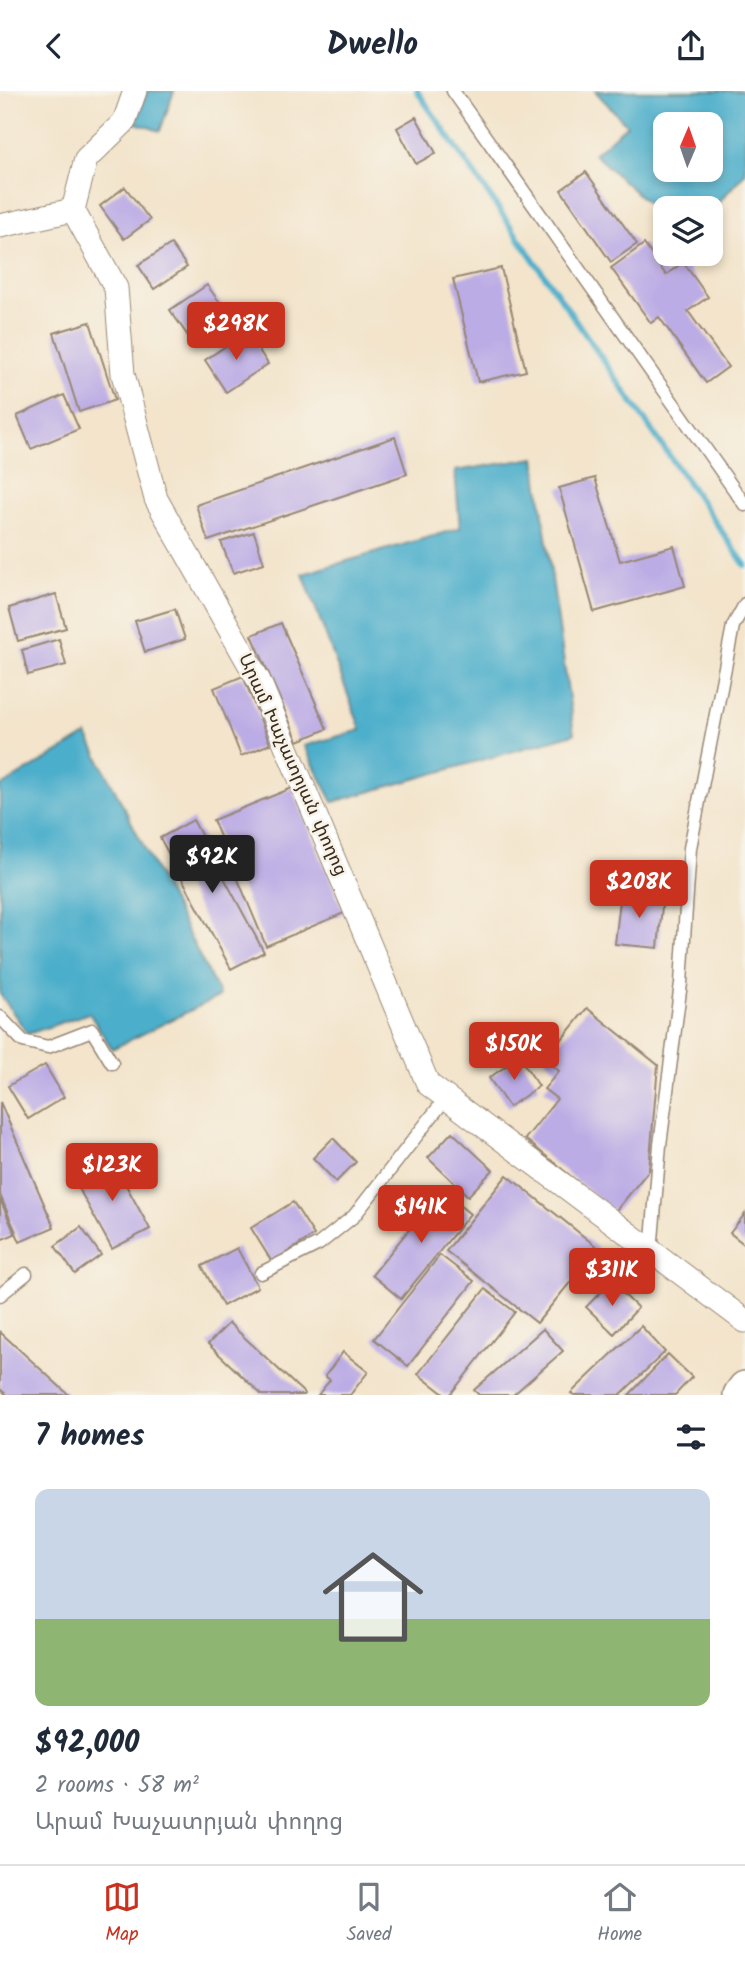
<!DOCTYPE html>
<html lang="en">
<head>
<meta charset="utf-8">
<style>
  body { margin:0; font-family:Kalam,"Noto Sans Armenian",sans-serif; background:#f6f6f7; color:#1f2937; height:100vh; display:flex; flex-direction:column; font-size:26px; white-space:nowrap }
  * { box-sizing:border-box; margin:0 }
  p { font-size:23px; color:#747a83 }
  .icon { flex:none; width:38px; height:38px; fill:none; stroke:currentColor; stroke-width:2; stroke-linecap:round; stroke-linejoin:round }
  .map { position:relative; height:1304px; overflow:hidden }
  .details { display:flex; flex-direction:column; background:#fff; flex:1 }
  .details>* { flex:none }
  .needle { width:46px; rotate:2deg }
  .controls { position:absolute; left:653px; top:21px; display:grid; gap:14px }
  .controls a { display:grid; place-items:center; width:70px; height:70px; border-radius:14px; background:#fff; box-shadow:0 4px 10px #0003; font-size:35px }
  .price { position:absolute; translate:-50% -60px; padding:0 16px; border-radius:7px; background:#c8321e; color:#fff; font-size:23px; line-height:46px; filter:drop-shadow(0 2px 4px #0008) }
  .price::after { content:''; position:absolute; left:50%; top:42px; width:21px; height:16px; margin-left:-10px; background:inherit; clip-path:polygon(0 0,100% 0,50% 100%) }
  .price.active { background:#222; color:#fff }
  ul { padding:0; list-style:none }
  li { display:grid; align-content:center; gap:14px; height:371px; padding:0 35px }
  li+li { border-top:2px solid #e0e1e3 }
  li span { display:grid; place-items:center; height:217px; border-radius:14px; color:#555 }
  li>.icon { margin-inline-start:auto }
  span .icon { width:126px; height:126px; fill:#fffc; stroke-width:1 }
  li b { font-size:30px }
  h2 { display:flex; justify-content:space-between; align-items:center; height:84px; padding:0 35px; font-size:30px }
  header { display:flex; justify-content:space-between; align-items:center; height:91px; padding:0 35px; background:#fff; font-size:32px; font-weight:600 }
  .tab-bar { display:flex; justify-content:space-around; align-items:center; height:98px; border-top:2px solid #e0e1e3; background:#fff; font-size:19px; color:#747a83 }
  .tab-bar a { display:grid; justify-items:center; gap:4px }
  .tab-bar .active { color:#c8321e }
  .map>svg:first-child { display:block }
  .water { fill:#4caecb; stroke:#446c74; stroke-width:2; fill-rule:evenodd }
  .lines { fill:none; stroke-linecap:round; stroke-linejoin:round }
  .stream { stroke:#4caecb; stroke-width:6 }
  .building { fill:#bcace5 }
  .lane-casing { stroke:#978774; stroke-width:15 }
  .street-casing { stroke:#978774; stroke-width:25 }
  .secondary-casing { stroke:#978774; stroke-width:36 }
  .lane { stroke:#fff; stroke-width:12 }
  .street { stroke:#fff; stroke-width:23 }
  .secondary { stroke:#fff; stroke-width:33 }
  .labels { text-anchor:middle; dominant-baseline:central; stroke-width:5; stroke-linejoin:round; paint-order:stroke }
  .street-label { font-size:18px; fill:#3b2a1e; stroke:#f7f3e8 }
</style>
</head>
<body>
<header><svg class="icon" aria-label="back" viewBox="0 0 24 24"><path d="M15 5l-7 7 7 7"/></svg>Dwello<svg class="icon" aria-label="share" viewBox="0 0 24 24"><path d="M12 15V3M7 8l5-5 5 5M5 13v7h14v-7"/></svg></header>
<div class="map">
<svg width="745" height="1304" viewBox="0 0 745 1304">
  <rect width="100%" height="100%" fill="#f7f3e8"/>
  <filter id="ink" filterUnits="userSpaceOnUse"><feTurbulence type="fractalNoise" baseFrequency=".0143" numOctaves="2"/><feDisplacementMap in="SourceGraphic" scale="14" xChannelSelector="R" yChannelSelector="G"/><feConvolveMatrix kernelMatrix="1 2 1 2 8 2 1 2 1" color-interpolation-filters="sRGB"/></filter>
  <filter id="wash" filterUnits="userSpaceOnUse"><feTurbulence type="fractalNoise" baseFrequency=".00686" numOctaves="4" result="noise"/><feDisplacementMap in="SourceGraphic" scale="28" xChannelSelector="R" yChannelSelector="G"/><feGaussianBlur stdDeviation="1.57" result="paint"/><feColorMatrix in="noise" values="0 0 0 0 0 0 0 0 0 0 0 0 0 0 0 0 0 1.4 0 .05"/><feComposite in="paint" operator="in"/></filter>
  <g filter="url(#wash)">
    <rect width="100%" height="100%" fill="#f3e4cb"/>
    <!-- water -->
    <g class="water">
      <path d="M147,0H174L160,40L136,32Z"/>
      <path d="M595,0H745V82L711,120L710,117H665V128L594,63L627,34ZM710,33V79H665V33Z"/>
      <path d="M535,367L574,643L333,711L304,655L361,639L303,483L460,437L455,380Z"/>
      <path d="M87,644L220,905L112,958L89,922L28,943L0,903V696Z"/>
    </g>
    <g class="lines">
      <!-- stream -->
      <path class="stream" d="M417,0L745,474"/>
    </g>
    <g id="blocks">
      <!-- building -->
      <g class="building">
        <path d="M416,26L436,62L416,73L397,37Z"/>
        <path d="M586,81L637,153L611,171L561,99Z"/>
        <path d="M125,96L150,129L124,148L100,115Z"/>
        <path d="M171,153L187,176L154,198L138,174Z"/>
        <path d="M644,153L666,184L683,171L708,206L688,220L728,276L706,292L659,226L651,232L611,177Z"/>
        <path d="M501,177L526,280L478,291L453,188Z"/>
        <path d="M207,194L228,223L190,248L170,219Z"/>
        <path d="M90,231L115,309L79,321L54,242Z"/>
        <path d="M247,241L268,273L226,301L205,269Z"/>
        <path d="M64,304L79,338L31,358L17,325Z"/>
        <path d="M395,346L407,383L208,450L196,414Z"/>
        <path d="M595,387L620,470L674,455L685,495L594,521L559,397Z"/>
        <path d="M254,441L264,472L233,482L221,451Z"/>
        <path d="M56,503L66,537L18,550L9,517Z"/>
        <path d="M175,518L185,548L145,561L135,530Z"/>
        <path d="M281,532L327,638L298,650L252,544Z"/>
        <path d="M59,548L66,574L28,584L22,559Z"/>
        <path d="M243,585L270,653L241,665L214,597Z"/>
        <path d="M292,697L344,822L266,855L213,729Z"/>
        <path d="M193,729L264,861L231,878L160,747Z"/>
        <path d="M621,801L663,805L658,857L615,853Z"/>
        <path d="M587,917L658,974L649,1079L615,1121L525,1048L557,1008L544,998L559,980L545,969Z"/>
        <path d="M519,966L539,995L509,1016L489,987Z"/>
        <path d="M45,974L64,1006L28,1028L8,995Z"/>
        <path d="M0,1011L54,1136L20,1151L0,1104Z"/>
        <path d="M452,1041L493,1079L468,1105L428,1067Z"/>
        <path d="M333,1047L356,1071L336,1091L313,1067Z"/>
        <path d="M111,1067L150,1138L112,1158L73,1087Z"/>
        <path d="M507,1084L598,1157L537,1232L446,1160Z"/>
        <path d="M441,1099L470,1123L401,1208L372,1184Z"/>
        <path d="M0,1108L15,1143L0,1149Z"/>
        <path d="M293,1111L314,1144L272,1171L251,1137Z"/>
        <path d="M745,1123V1154L730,1142Z"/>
        <path d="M81,1136L101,1164L75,1183L55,1155Z"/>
        <path d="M237,1157L258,1196L223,1215L202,1175Z"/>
        <path d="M440,1164L474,1190L408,1275L374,1248Z"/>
        <path d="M611,1191L638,1217L614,1243L586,1216Z"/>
        <path d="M485,1198L515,1221L450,1304H445L418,1283Z"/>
        <path d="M229,1232L305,1303L304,1304H262L208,1253Z"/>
        <path d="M641,1235L665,1261L620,1304H574L571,1302Z"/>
        <path d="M543,1238L563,1260L513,1304H479L474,1299Z"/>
        <path d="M0,1241L69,1304H7L0,1298Z"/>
        <path d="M343,1261L368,1281L350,1304H318L330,1289L325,1285Z"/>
        <path d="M668,1263L692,1286L675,1304H629Z"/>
      </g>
    </g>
  </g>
  <g filter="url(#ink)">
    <use href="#blocks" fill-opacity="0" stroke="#978774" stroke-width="2"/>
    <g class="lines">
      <defs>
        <g id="lane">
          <path d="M453,0L745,414"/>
          <path d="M0,926L23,950L48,956L92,939L112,972"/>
          <path d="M651,1161L660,1054L681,892L690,757L733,535L745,513"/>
          <path d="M261,1182L319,1153L354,1125L446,1007"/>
          <path d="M0,1204L26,1183"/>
        </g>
        <g id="street">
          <path d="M135,0L124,31L86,68L73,119L116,197L123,283L156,408L259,590L428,993L745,1230"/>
          <path d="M0,135L73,119"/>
        </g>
        <path id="secondary" d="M740,1304L745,1297"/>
      </defs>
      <!-- lane casing -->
      <use href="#lane" class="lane-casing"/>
      <!-- street casing -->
      <use href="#street" class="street-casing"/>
      <!-- secondary casing -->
      <use href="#secondary" class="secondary-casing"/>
      <!-- lane -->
      <use href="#lane" class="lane"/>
      <!-- street -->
      <use href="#street" class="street"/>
      <!-- secondary -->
      <use href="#secondary" class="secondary"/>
    </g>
  </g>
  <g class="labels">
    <!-- street labels -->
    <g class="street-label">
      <text transform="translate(292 674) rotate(66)">Արամ Խաչատրյան փողոց</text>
    </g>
  </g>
</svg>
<div class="controls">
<a><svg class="needle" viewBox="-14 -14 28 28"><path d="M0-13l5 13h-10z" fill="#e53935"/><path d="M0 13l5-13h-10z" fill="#747a83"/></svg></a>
<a><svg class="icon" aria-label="layers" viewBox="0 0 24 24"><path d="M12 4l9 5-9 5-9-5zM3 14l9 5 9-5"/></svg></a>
</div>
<b class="price" style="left:236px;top:271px">$298K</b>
<b class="price active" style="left:212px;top:804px">$92K</b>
<b class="price" style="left:639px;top:829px">$208K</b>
<b class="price" style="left:514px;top:991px">$150K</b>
<b class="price" style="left:112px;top:1112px">$123K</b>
<b class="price" style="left:421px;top:1154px">$141K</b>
<b class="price" style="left:612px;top:1217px">$311K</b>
</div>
<section class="details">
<h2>7 homes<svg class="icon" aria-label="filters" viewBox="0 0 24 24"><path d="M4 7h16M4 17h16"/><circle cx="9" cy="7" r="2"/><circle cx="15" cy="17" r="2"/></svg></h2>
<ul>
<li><span style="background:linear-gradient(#c9d6e8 60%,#8fb573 0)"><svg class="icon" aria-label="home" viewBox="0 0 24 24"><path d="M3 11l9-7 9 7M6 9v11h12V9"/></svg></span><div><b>$92,000</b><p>2 rooms · 58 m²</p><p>Արամ Խաչատրյան փողոց</p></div></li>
</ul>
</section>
<nav class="tab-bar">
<a class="active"><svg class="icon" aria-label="map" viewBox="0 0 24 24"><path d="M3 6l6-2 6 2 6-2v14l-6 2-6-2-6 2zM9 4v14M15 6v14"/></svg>Map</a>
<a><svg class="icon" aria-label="saved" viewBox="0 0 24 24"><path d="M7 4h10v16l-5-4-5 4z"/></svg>Saved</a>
<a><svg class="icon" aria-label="home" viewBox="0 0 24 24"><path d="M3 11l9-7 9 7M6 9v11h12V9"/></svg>Home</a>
</nav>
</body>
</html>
